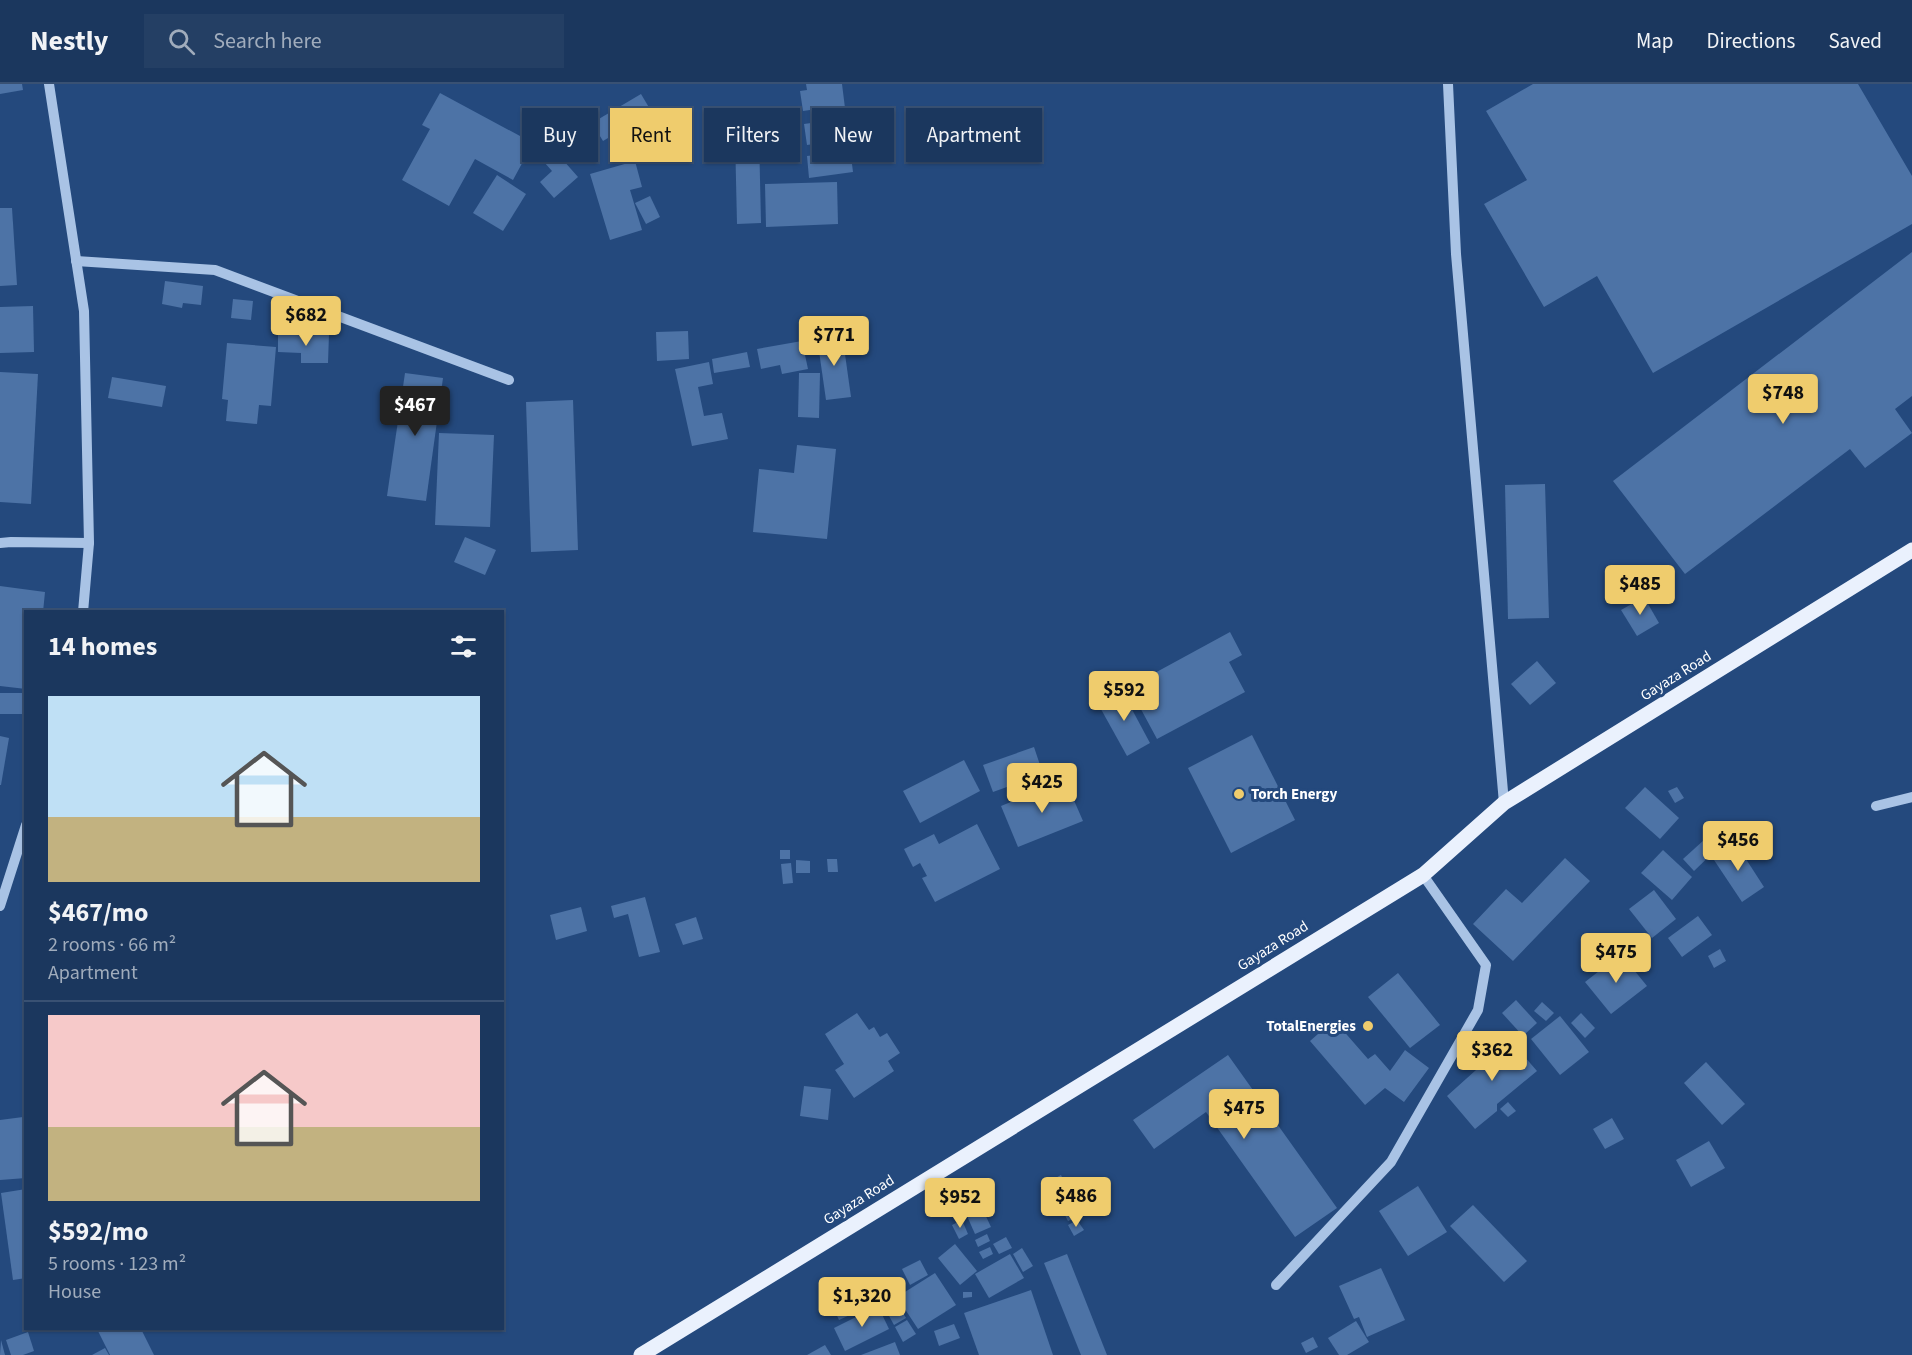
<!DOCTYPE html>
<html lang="en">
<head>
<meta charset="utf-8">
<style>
  body { margin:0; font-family:"Source Sans 3",sans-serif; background:#243f64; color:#f1f3f6; height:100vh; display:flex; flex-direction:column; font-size:22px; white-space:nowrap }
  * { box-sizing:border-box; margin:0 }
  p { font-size:20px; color:#a0acbc }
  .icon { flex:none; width:33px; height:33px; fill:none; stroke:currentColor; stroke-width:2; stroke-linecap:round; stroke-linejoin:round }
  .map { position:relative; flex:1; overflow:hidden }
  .drawer { position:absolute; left:24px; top:526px; width:480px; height:720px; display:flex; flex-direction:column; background:#1b375e; border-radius:0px; box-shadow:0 2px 4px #0004,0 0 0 2px #395173 }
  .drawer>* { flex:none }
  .top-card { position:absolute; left:522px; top:24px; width:570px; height:54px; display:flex; gap:12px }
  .price { position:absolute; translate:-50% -51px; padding:0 14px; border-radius:6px; background:#efcc6d; color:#111; font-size:20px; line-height:39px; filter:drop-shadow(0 2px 3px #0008) }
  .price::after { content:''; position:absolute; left:50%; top:36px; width:18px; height:14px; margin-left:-9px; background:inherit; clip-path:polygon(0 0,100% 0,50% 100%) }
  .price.selected { background:#222; color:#fff }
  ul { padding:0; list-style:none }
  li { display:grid; align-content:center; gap:12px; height:318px; padding:0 24px }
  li+li { border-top:2px solid #395173 }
  li span { display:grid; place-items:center; height:186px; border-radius:0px; color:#555 }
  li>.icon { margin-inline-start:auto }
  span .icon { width:108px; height:108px; fill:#fffc; stroke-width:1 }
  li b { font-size:26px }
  h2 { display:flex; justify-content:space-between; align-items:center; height:72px; padding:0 24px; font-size:26px }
  .pill { padding:0 21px; border-radius:0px; background:#1b375e; box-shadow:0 2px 4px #0004,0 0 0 2px #395173; font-size:21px; line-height:54px }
  .pill.selected { background:#efcc6d; color:#111 }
  header { display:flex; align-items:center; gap:36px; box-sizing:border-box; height:84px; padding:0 30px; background:#1b375e; border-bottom:2px solid #395173 }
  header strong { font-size:28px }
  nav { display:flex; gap:33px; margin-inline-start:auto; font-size:21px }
  .search { width:420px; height:54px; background:#243f64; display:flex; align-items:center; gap:15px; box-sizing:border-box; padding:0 21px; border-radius:0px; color:#a0acbc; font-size:22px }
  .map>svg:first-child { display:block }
  .building { fill:#4d73a6 }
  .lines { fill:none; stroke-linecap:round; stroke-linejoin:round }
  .minor { stroke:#a9c3e5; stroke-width:10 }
  .major { stroke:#eaf1fd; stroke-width:15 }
  .poi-dot { fill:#efcc6d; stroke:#24497d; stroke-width:2 }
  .labels { text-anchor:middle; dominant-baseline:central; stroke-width:6; stroke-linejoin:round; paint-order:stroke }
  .street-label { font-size:15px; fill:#fff; stroke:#24497d }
  .poi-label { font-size:15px; font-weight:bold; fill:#fff; stroke:#24497d; text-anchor:start }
</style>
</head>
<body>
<header>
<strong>Nestly</strong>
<div class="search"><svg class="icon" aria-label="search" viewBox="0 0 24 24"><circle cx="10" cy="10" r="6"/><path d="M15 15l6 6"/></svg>Search here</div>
<nav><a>Map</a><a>Directions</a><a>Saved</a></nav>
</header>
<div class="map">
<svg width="1912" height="1271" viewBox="0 0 1912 1271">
  <rect width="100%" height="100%" fill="#24497d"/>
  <!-- building -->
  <g class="building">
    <path d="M0,0H22L23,6L0,10Z"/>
    <path d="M806,0H842L853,88L809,94L807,72L815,71L814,60L807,61L804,40L811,39L810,26L803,27L800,7L807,6Z"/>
    <path d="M1533,0H1858L1912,92V140L1653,289L1597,192L1544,223L1484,120L1527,96L1486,27Z"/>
    <path d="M440,9L533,59L513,96L475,75L449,122L402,96L430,45L422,41Z"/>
    <path d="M641,10L660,42L638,55L630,41L603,57L592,39Z"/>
    <rect x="735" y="34" width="21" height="15"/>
    <path d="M735,52H759L761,139L737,140Z"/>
    <path d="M548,59L578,93L554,114L540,98L552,87L536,69Z"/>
    <path d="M635,77L642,103L630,106L642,146L610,156L590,90Z"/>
    <path d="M497,91L526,110L503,147L473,129Z"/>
    <path d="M837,98L838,140L766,143L765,100Z"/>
    <path d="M650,112L660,133L646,140L635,119Z"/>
    <path d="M0,124H12L17,201L0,202Z"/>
    <path d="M1912,168V312L1895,325L1912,349L1865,384L1850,365L1685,490L1613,397Z"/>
    <path d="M165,197L203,202L201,221L183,219L182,224L162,220Z"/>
    <path d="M233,215L253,217L251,236L231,234Z"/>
    <path d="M33,222L34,268L0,269V223Z"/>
    <path d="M688,247L689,275L657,277L656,248Z"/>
    <path d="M842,249L851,313L826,316L817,253Z"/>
    <path d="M278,250H329L328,279H301V269L278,268Z"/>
    <path d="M802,257L808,285L782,290L780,281L761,285L757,265Z"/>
    <path d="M227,259L276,263L271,322L259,321L257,340L226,337L228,316L222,315Z"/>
    <path d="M747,268L750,283L714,289L712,275Z"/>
    <path d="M709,278L713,300L698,303L704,332L722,329L728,355L692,362L675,285Z"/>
    <path d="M0,288L38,290L31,420L0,418Z"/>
    <path d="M405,289L443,294L426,417L387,412Z"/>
    <path d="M799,289H820L819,334L798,333Z"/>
    <path d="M112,293L166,302L162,323L108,314Z"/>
    <path d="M573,316L578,466L531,468L526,318Z"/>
    <path d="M439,349L494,351L490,443L435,441Z"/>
    <path d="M797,361L836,365L827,455L753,448L759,385L794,389Z"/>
    <path d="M1545,400L1549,534L1508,535L1505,401Z"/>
    <path d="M465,453L496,466L485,491L454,478Z"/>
    <path d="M0,502L45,508L43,528H26V605L0,602Z"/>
    <path d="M1644,513L1659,539L1637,552L1621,526Z"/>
    <path d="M1230,548L1242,571L1229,578L1245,608L1157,655L1129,603Z"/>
    <path d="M1537,577L1556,599L1530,621L1511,600Z"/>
    <path d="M1121,605L1150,659L1127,672L1097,618Z"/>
    <rect x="0" y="609" width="26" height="21"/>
    <path d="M1252,651L1295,736L1231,769L1188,684Z"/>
    <path d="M0,652L9,654L1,701H0Z"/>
    <path d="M1034,663L1043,690L993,708L983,681Z"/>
    <path d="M964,676L980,707L920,739L903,707Z"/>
    <path d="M1065,696L1083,737L1018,763L1001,722Z"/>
    <path d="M1645,703L1679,734L1660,755L1625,724Z"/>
    <path d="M1677,703L1684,714L1675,719L1668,707Z"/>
    <path d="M977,740L1000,785L935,818L922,794L927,792L920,779L913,783L904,765L934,750L939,760Z"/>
    <path d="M1715,746L1725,757L1694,787L1683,775Z"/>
    <path d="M1735,758L1764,803L1742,818L1712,773Z"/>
    <rect x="780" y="766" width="10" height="9"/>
    <path d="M1663,766L1692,793L1672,816L1641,789Z"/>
    <path d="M1565,774L1590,797L1513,877L1473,840L1506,805L1522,819Z"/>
    <path d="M827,775H837L838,788H828Z"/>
    <path d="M796,776L810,777V789H796Z"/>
    <path d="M791,779L793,799L783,800L781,780Z"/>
    <path d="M1654,806L1676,835L1652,854L1629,825Z"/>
    <path d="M645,813L660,868L639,873L628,830L614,834L611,822Z"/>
    <path d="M581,823L587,847L556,856L550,831Z"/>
    <path d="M1698,832L1712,851L1682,873L1668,854Z"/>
    <path d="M696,833L703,855L683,861L675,840Z"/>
    <path d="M1720,865L1726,877L1714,884L1708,872Z"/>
    <path d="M1621,870L1647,902L1611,930L1585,898Z"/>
    <path d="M1398,889L1440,941L1410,964L1368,913Z"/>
    <path d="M1516,916L1537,939L1523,952L1502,929Z"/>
    <path d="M1542,918L1554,929L1546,937L1534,927Z"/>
    <path d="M857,929L869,946L874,943L880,953L887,949L900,969L888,977L894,987L854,1014L835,986L844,980L825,950Z"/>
    <path d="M1581,929L1595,944L1585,954L1571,939Z"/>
    <path d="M1560,932L1589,968L1560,991L1531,955Z"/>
    <path d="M1334,936L1368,975L1375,970L1390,987L1405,966L1429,984L1404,1018L1385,1004L1365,1021L1310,957Z"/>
    <path d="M1506,951L1537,987L1497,1020V1027L1475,1045L1447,1012L1476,986L1474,979Z"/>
    <path d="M1228,971L1337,1124L1295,1153L1206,1028L1154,1065L1133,1036Z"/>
    <path d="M1706,978L1745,1020L1722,1041L1684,999Z"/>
    <path d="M804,1002L831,1005L828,1036L800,1032Z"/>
    <path d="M1508,1018L1516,1027L1508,1033L1500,1025Z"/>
    <path d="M23,1033L26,1059V1094L0,1096V1036Z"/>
    <path d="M1612,1034L1624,1055L1605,1065L1593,1045Z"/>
    <path d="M1709,1057L1725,1084L1691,1103L1676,1076Z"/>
    <path d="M1061,1091L1080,1132L1068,1137L1048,1098Z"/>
    <path d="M1418,1102L1447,1148L1408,1172L1379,1127Z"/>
    <path d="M26,1105V1194L13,1196L1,1109Z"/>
    <path d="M1473,1121L1527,1177L1504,1198L1450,1142Z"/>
    <path d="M983,1126L991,1143L975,1150L967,1132Z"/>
    <path d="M962,1136L968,1150L959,1155L952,1141Z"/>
    <path d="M1077,1136L1084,1146L1074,1152L1068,1141Z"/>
    <path d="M987,1150L990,1157L978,1163L975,1156Z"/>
    <path d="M1006,1153L1012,1164L999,1170L993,1160Z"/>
    <path d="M955,1160L977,1187L960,1201L938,1174Z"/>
    <path d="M990,1163L993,1170L983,1175L979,1168Z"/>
    <path d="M1022,1164L1033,1182L1023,1188L1013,1170Z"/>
    <path d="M1010,1170L1024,1194L989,1214L975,1190Z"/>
    <path d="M1067,1170L1107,1271H1081L1044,1179Z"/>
    <path d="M920,1176L928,1191L910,1201L902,1185Z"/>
    <path d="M1381,1184L1405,1236L1367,1253L1359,1233L1354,1235L1339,1202Z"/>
    <path d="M935,1189L956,1221L918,1245L897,1213Z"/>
    <path d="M894,1195L900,1208L839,1236L833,1223Z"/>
    <path d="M1031,1206L1053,1271H979L964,1229Z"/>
    <path d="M963,1208H972V1213L963,1214Z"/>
    <path d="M895,1215L906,1234L894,1241L883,1221Z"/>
    <path d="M878,1222L889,1245L845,1267L834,1244Z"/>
    <path d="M907,1236L916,1250L903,1258L895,1243Z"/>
    <path d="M1356,1237L1369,1258L1347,1271H1339L1328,1254Z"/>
    <path d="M954,1240L960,1254L939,1262L934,1247Z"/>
    <path d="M97,1245H141L154,1271H110Z"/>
    <path d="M28,1248L34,1267L23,1271H11L6,1256Z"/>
    <path d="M1313,1253L1318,1263L1306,1269L1301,1259Z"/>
    <path d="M1,1256L5,1271H0Z"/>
    <path d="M895,1258L900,1271H861Z"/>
    <path d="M825,1261L831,1271H807Z"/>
    <path d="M105,1264L109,1271H92Z"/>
  </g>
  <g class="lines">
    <!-- minor -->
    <g class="minor">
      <path d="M49,0L84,227L89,459L83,528"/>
      <path d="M1448,0L1456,170L1504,719"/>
      <path d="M76,177L215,186L509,296"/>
      <path d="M0,459L11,458L89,459"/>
      <path d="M1876,722L1912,713"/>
      <path d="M0,822L26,741"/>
      <path d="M1276,1201L1391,1078L1478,926L1486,881L1423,791"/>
    </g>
    <!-- major -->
    <path class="major" d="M641,1271L1423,791L1504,719L1912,466"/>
  </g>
  <!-- markers -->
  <g class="poi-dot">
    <circle cx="1239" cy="710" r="6"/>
    <circle cx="1368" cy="942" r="6"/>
  </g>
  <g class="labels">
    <!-- street labels -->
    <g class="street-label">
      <text transform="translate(1676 592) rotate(-32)">Gayaza Road</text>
      <text transform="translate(1273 862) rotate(-32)">Gayaza Road</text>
      <text transform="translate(859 1116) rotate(-32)">Gayaza Road</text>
    </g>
    <!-- poi labels -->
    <g class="poi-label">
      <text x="1251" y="710">Torch Energy</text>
      <text x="1356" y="942" text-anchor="end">TotalEnergies</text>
    </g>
  </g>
</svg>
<b class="price" style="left:306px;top:263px">$682</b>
<b class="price" style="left:834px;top:283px">$771</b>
<b class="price" style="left:1783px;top:341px">$748</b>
<b class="price selected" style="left:415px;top:353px">$467</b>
<b class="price" style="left:1640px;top:532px">$485</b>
<b class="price" style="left:1124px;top:638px">$592</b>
<b class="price" style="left:1042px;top:730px">$425</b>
<b class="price" style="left:1738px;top:788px">$456</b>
<b class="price" style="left:1616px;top:900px">$475</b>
<b class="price" style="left:1492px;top:998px">$362</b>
<b class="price" style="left:1244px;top:1056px">$475</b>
<b class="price" style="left:1076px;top:1144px">$486</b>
<b class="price" style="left:960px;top:1145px">$952</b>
<b class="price" style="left:862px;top:1244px">$1,320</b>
<div class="top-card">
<a class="pill">Buy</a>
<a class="pill selected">Rent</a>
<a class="pill">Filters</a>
<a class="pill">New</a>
<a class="pill">Apartment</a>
</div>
<section class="drawer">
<h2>14 homes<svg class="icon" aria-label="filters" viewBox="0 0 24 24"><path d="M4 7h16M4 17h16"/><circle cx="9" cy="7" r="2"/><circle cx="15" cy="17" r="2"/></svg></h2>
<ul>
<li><span style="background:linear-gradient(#bfe0f5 65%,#c2b280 0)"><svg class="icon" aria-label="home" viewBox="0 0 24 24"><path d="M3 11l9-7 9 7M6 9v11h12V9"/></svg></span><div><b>$467/mo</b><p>2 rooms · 66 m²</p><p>Apartment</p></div></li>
<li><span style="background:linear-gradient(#f6c9c9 60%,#c2b280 0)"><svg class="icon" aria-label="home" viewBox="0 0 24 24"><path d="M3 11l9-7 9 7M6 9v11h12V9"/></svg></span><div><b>$592/mo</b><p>5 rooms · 123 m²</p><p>House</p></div></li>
</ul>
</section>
</div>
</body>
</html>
